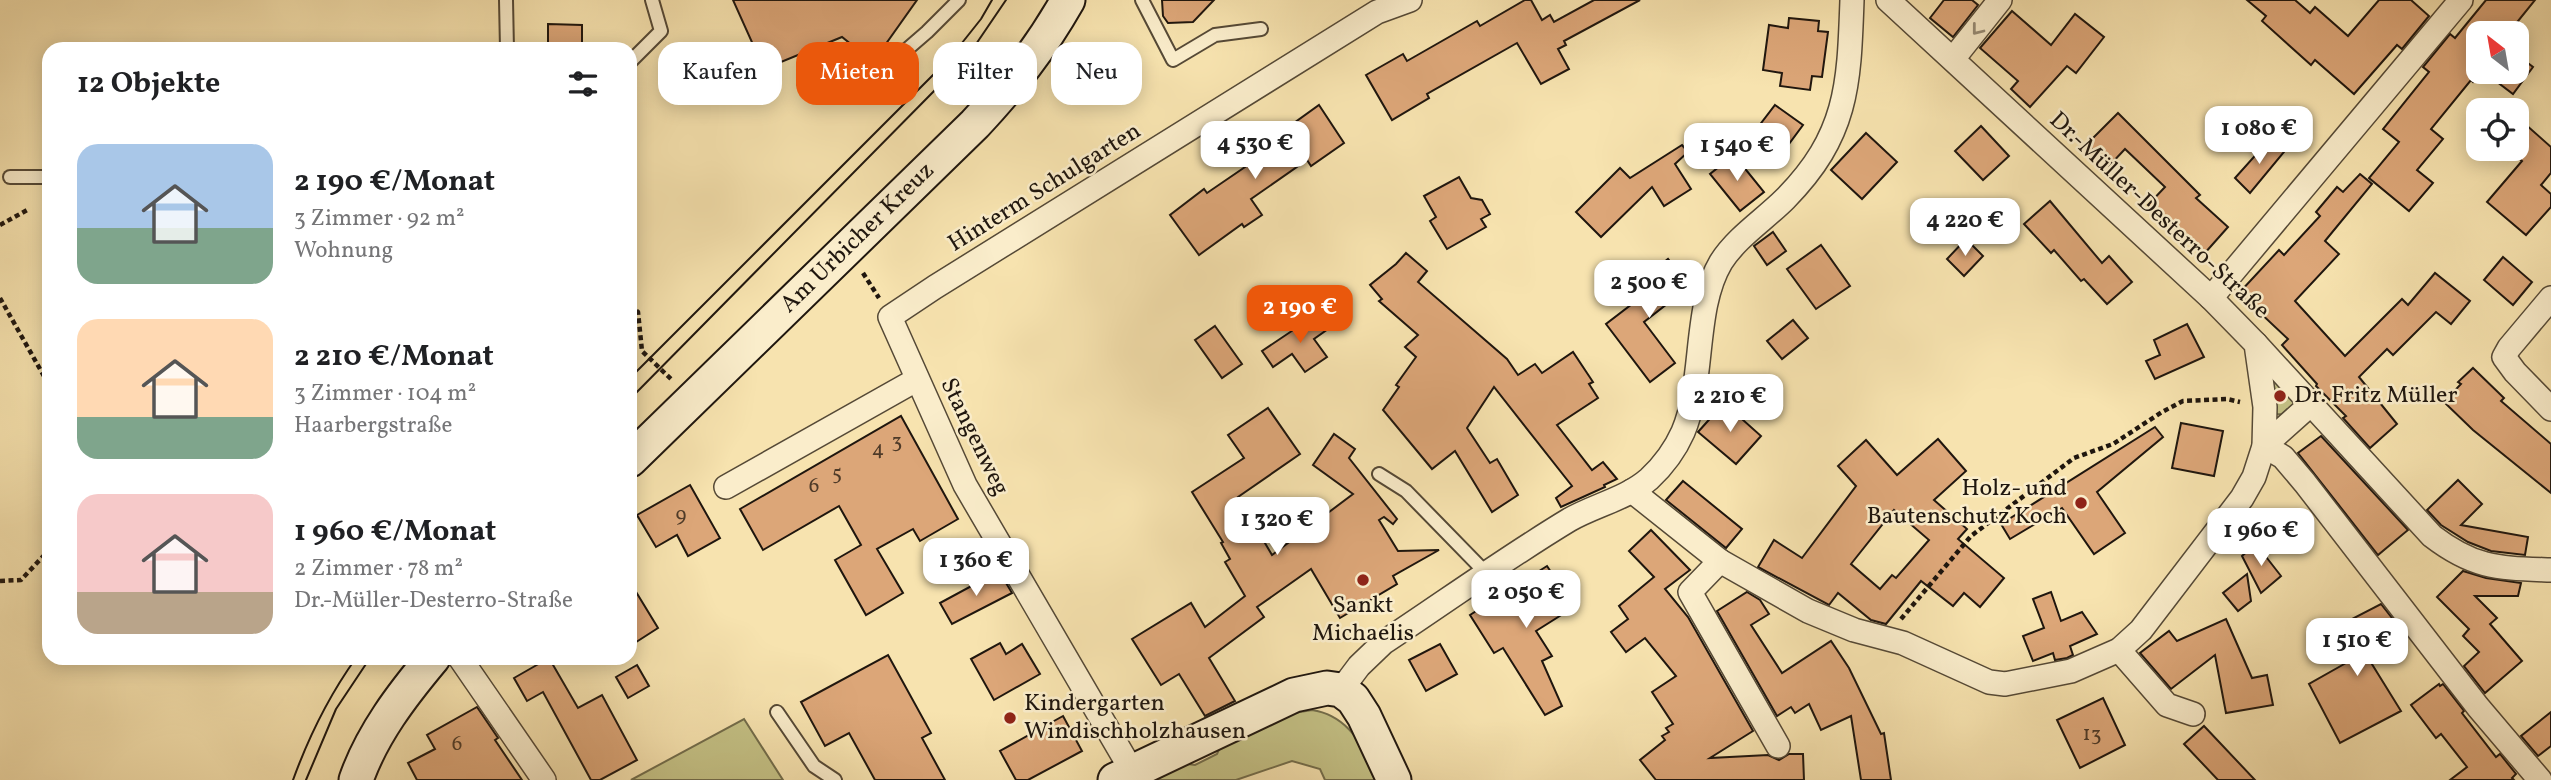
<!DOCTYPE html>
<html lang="de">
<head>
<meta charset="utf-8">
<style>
  body { margin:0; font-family:Vollkorn,serif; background:#f6f6f6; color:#202124; height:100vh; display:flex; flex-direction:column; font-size:26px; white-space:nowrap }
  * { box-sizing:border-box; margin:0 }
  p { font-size:23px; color:#757577 }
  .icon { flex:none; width:38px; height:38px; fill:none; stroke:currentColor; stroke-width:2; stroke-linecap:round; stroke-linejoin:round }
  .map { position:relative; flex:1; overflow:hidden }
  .details { position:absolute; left:42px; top:42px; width:595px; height:623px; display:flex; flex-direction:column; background:#fff; border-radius:21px; box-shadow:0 4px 18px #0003 }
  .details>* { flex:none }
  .guide { position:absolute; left:658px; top:42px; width:665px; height:63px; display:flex; gap:14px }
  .needle { width:46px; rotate:329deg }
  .controls { position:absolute; left:2466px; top:21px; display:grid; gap:14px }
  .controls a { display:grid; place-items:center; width:63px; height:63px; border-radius:14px; background:#fff; box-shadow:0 4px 18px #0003; font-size:35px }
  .price { position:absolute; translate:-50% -60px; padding:0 16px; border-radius:14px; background:#fff; color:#222; font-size:23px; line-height:46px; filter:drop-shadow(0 2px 4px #0008) }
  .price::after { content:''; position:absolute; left:50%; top:42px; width:21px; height:16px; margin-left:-10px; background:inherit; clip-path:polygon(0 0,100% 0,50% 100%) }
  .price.selected { background:#ea580c; color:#fff }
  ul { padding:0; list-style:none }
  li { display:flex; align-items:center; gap:21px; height:175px; padding:0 35px }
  li span { display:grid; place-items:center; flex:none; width:196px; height:140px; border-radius:21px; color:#555 }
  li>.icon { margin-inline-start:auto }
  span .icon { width:84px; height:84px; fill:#fffc; stroke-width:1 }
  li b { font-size:30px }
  h2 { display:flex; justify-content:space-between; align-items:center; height:84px; padding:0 35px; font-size:30px }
  .pill { padding:0 24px; border-radius:21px; background:#fff; box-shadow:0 4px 18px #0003; font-size:24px; line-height:63px }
  .pill.selected { background:#ea580c; color:#fff }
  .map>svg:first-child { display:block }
  .green { fill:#c4c185; stroke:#726c4a; stroke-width:2 }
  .building { fill:#dca678; stroke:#1f160e; stroke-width:2; fill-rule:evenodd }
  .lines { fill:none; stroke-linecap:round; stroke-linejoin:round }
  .lane-casing { stroke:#554936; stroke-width:16 }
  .street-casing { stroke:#554936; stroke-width:26 }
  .secondary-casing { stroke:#1f160e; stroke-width:37 }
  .path { stroke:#1f160e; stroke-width:4.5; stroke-dasharray:5 3.5; stroke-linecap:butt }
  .lane { stroke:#faedcb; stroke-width:12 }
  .street { stroke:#faedcb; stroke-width:23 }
  .secondary { stroke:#faedcb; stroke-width:33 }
  .tram { stroke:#1f160e; stroke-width:2 }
  .oneway { stroke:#978c76 }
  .poi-dot { fill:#8f2418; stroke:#faedcb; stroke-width:2.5 }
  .labels { text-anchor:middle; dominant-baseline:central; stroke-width:5; stroke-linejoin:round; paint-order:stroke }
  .number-label { font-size:21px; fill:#4e3a28 }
  .street-label { font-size:24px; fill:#1f160e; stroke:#faedcb }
  .poi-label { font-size:24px; fill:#1f160e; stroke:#faedcb; text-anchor:start }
</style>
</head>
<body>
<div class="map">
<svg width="2551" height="780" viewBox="0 0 2551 780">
  <rect width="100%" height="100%" fill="#f7e3af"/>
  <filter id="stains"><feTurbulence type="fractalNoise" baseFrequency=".00286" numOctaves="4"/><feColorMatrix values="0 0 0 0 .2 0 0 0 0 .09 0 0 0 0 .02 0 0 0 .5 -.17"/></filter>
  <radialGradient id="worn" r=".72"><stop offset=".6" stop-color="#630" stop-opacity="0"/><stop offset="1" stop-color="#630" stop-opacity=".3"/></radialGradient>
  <!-- green -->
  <g class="green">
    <path d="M2271,375L2296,405L2287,415L2277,414L2274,411Z"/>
    <path d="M1312,710C1347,715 1361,744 1378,772L1374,780H1325L1320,769L1292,761L1236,780H1146L1180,763L1195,765L1217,754L1221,745L1288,714Z"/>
    <path d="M744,719L783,780H631Z"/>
  </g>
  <!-- building -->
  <g class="building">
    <path d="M733,0H917L873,62L842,37L764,69Z"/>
    <path d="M1162,0H1214L1193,22L1168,23L1163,16Z"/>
    <path d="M1525,0H1531L1542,20L1550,15L1554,22L1594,0H1640L1564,41L1566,45L1558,49L1569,69L1541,84L1517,43L1427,94L1429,98L1392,120L1366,75L1403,54L1407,61L1477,21L1480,26Z"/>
    <path d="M1944,0H1972L1978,5L1953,37L1930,18Z"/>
    <path d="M2247,0H2295L2310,13L2315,7L2348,36L2379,0H2411L2429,16L2402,49L2397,45L2354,94L2315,60L2311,65L2262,21L2266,16Z"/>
    <path d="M2486,0H2535L2514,26L2516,28L2512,33H2478V72H2481L2473,82L2471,80L2431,129L2443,139L2417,170L2433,183L2409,211L2369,178L2399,142L2383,129L2429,72L2423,67L2450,34L2455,38Z"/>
    <path d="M2012,11L2051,45L2075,14L2104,37L2076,73L2067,66L2030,107L2011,89L2018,81L1980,48Z"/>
    <path d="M1789,18L1819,21L1818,31L1828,32L1822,77L1812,76L1810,90L1780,86L1782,73L1763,70L1769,25L1788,28Z"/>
    <path d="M548,24L582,25V49H548Z"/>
    <path d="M2516,54L2533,67L2513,94L2484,72H2516Z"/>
    <path d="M1319,105L1344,143L1311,166L1307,160L1251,199L1262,215L1244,227L1242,224L1199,255L1170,215L1204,189L1207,193L1245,167L1241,161Z"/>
    <path d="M1775,105L1803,125L1780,156L1752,135Z"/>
    <path d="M2118,113L2200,195L2196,198L2228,227L2204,254L2148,205L2165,187L2125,149L2109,166L2087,144Z"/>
    <path d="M2516,116L2551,147V173L2541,185L2551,194V207L2526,235L2487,202L2522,161L2508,149H2516Z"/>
    <path d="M1981,126L2009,156L1983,180L1955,151Z"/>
    <path d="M1866,133L1897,162L1862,199L1831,170Z"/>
    <path d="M2269,140L2284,152L2250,193L2235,178Z"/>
    <path d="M1682,145L1688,152L1675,164L1691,189L1664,206L1652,187L1601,237L1576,212L1620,168L1630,178Z"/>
    <path d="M1734,155L1764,192L1740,211L1710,174Z"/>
    <path d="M2360,174L2372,184L2325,241L2339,254L2295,301L2345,356L2402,299L2408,305L2435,273L2470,301L2451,324L2436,312L2393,355L2387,349L2359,377L2397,424L2370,448L2343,418L2346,416L2316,386L2317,384L2282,345L2288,339L2239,293L2279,250L2284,255L2320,216L2316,212L2337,187L2343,192Z"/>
    <path d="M1459,177L1471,198L1482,200L1490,214L1481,219L1486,227L1447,249L1430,221L1436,217L1424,196Z"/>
    <path d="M2050,201L2102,263L2109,256L2132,282L2107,304L2084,279L2081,281L2054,250L2051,253L2024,224Z"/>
    <path d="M1773,232L1786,251L1767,265L1754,246Z"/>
    <path d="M1966,239L1983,256L1964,276L1947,259Z"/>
    <path d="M1821,245L1850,286L1816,309L1787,269Z"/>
    <path d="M1406,253L1427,271L1418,282L1507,359L1518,375L1535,364L1542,373L1573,352L1593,382L1589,384L1598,398L1557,425L1592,470L1603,462L1617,479L1604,485L1605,487L1561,507L1556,498L1572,486L1494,387L1467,428L1490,463L1497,459L1518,495L1492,512L1455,451L1432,469L1383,410L1399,387L1396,385L1416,357L1405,347L1418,335L1379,301L1382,299L1370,285L1396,264Z"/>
    <path d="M2503,257L2532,282L2513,305L2484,280Z"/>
    <path d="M1668,259L1690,286L1644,322L1675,363L1650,382L1606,324L1645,294L1637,284Z"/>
    <path d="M1317,314L1328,329L1314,339L1327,357L1305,372L1292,354L1273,367L1262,351Z"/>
    <path d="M1793,320L1808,338L1782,359L1767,341Z"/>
    <path d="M2187,324L2204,357L2155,379L2146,361L2160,355L2154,340Z"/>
    <path d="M1215,326L1242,364L1222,378L1195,340Z"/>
    <path d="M2473,368L2504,398L2501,401L2551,444V493L2473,430L2444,402L2461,384L2458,382Z"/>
    <path d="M1724,403L1761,436L1736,464L1698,432Z"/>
    <path d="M1268,408L1300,454L1238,497L1272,555L1353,494L1313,465L1334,434L1355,449L1349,458L1397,519L1393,524L1384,517L1379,520L1398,551L1439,550L1393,576L1397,584L1340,618L1311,569L1257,607L1264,617L1209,658L1235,701L1205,716L1179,674L1161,685L1132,639L1191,603L1205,627L1245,596L1225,562L1230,559L1221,543L1223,542L1192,492L1244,458L1228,435Z"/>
    <path d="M901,416L958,519L920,541L913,529L877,549L903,593L866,615L835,560L861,545L839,506L763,550L740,509Z"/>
    <path d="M2181,423L2223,431L2214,476L2172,468Z"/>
    <path d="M2155,427L2163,437L2097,492L2125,533L2094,554L2062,508L2010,539L2001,524Z"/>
    <path d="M2321,436L2408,530L2378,555L2298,453Z"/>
    <path d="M1938,439L1966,471L1934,500L1967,529L1958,539L2004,578L1980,607L1964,593L1953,606L1921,581L1886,624L1871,620L1838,593L1829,605L1758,567L1774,540L1802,558L1856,486L1838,466L1866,440L1897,475ZM1894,510L1929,540L1896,578L1892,575L1880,589L1851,564Z"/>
    <path d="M2458,480L2482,504L2461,525L2528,537L2525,555L2491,551L2468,542L2441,525L2427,510Z"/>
    <path d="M1683,481L1742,529L1726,548L1666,500Z"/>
    <path d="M690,485L720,538L688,556L677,535L656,547L637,515Z"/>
    <path d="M1651,530L1690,570L1665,589L1688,617L1753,731L1710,758L1768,755L1779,760L1789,754H1803L1804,780H1656L1640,760L1665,740L1662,736L1669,732L1666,728L1673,724L1652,692L1676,676L1645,638L1626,652L1611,632L1628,619L1619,606L1654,577L1629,551Z"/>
    <path d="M2256,544L2281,576L2261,593L2242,556Z"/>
    <path d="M1547,566L1574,607L1536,631L1552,656L1542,661L1562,706L1545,715L1503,648L1494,653L1470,615Z"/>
    <path d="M999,571L1012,593L952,624L940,603Z"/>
    <path d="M2463,571L2486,578L2521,583L2518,596H2475L2497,618L2490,624L2522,661L2485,693L2464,666L2479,652L2463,636L2469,629L2437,597Z"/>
    <path d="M2247,574L2251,601L2238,611L2223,593Z"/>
    <path d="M630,582L658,628L630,646Z"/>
    <path d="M1747,592L1760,600L1769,614L1751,625L1782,673L1831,641L1849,668L1881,734L1884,733L1891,780H1861L1851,716L1821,730L1809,704L1795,713L1791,707L1777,716L1717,611Z"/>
    <path d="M2051,592L2061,621L2082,612L2097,634L2070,646L2073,655L2067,658L2055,660L2053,653L2033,661L2023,636L2044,628L2033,599Z"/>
    <path d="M2381,604L2399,627L2362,648L2401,711L2340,743L2309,684L2346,663L2330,635L2348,621Z"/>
    <path d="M2226,619L2252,678L2267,675L2273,705L2226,713L2215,655L2171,689L2140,653L2169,631L2177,641Z"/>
    <path d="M1000,643L1006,654L1022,644L1040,674L994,700L971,659Z"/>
    <path d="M1440,644L1457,674L1426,691L1409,660Z"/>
    <path d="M888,655L931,733L922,738L945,780H875L849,733L825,746L801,702Z"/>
    <path d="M549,658L578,708L602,695L637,760L600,780H591L543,692L527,701L514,678Z"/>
    <path d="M637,665L649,686L628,698L616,677Z"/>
    <path d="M2439,684L2440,686L2443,684L2464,711L2462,713L2496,757L2500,754L2516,774L2512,778L2514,780H2450L2467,767L2441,734L2436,738L2411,705Z"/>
    <path d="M2103,698L2125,745L2080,768L2057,720Z"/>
    <path d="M477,707L498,738L495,740L522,780H417L408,763L435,749L427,735Z"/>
    <path d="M2551,712V746L2538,756L2521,736Z"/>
    <path d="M1063,716L1082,751L1028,780H1016L1000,751Z"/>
    <path d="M2204,726L2255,780H2218L2184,744Z"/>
  </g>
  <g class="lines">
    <defs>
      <g id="lane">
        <path d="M506,0L507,49"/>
        <path d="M1142,0L1173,60L1215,35L1261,29"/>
        <path d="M630,62L661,31L652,0"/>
        <path d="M804,83L813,74L860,90L927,32L959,0"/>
        <path d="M10,177H49"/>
        <path d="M1379,474L1406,491L1487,574"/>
        <path d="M777,712L814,766L835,780"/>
      </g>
      <g id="street">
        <path d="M1953,59L2000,0"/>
        <path d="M2211,298L2461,0"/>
        <path d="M2551,298L2509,348L2504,357L2515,372L2551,409"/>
        <path d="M2256,344L2432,536C2475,569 2499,568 2551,570"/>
        <path d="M2311,404L2264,446L2283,457L2305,483L2478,707L2540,780"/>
        <path d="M726,487L916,380"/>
        <path d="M1632,491L1720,561L1808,611L1854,630L1903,643L1989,682L2005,684L2071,671L2119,650L2141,630L2242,498L2254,477L2264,446L2265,407L2256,344L2211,298L1888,0"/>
        <path d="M1720,561L1690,592L1778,746"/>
        <path d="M2119,650L2167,705L2193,714"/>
        <path d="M460,658L544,780"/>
        <path d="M1341,690L1359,666L1383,643C1445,602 1506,558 1569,520C1595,505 1626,499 1649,479C1663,466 1675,450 1683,432C1705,381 1693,309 1721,262C1737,237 1764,220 1785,199C1848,135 1849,85 1852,0"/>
        <path d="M1132,771L965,485L890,317L935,287L1377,12L1410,0"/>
      </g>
      <g id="secondary">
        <path id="s1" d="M630,460L975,124C1013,83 1040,49 1068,0"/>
        <path d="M356,780C372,734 402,695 433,658"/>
        <path d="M1115,780L1294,695L1327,688L1341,690L1353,699L1364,716L1394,780"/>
      </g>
    </defs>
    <!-- lane casing -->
    <use href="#lane" class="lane-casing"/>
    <!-- street casing -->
    <use href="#street" class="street-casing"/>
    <!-- secondary casing -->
    <use href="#secondary" class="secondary-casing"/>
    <!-- path -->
    <g class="path">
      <path d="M0,225L29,209"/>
      <path d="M863,273L879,298"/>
      <path d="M0,298L49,385"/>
      <path d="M630,305L638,312L642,351L673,381"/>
      <path d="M0,581L21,580L49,550"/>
      <path d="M1901,619L1971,536L2074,458L2113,444L2162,412L2183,401L2227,399L2240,402"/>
    </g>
    <!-- lane -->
    <use href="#lane" class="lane"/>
    <!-- street -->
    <use href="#street" class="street"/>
    <!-- secondary -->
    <use href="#secondary" class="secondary"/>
    <!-- tram -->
    <g class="tram">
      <path d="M630,378L950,58L981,19L992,0"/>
      <path d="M630,399L938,87L972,50L1006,0"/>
      <path d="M293,780C309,736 328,697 356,658"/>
      <path d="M306,780L336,709L370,658"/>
    </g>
  </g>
  <!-- one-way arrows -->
  <defs><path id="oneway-chevron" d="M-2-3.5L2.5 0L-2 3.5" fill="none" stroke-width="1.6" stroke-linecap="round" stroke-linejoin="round" transform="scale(1.75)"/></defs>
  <use class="oneway" href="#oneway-chevron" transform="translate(1977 30) rotate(128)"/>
  <!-- markers -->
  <g class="poi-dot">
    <circle cx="2280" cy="396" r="7"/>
    <circle cx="2081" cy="503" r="7"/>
    <circle cx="1363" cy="580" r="7"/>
    <circle cx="1010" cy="718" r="7"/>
  </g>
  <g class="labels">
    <!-- number labels -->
    <g class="number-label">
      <text x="897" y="441">3</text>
      <text x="878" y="449">4</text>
      <text x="837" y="473">5</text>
      <text x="814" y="486">6</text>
      <text x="681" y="515">9</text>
      <text x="2092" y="734">13</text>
      <text x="457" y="744">6</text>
    </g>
    <!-- street labels -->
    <g class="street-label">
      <text transform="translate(1045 188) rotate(-32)">Hinterm Schulgarten</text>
      <text transform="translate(2159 216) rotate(43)">Dr.-Müller-Desterro-Straße</text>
      <text stroke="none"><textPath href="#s1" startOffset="318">Am Urbicher Kreuz</textPath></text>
      <text transform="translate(974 437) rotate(64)">Stangenweg</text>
    </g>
    <!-- poi labels -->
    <g class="poi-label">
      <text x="2294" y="396">Dr. Fritz Müller</text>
      <text x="2067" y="489" text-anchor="end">Holz- und<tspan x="2067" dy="28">Bautenschutz Koch</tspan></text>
      <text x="1363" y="606" text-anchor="middle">Sankt<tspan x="1363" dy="28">Michaelis</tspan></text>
      <text x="1024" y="704">Kindergarten<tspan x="1024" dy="28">Windischholzhausen</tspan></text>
    </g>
  </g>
  <rect width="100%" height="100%" filter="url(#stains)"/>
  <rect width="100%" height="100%" fill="url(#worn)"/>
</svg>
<div class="controls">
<a><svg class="needle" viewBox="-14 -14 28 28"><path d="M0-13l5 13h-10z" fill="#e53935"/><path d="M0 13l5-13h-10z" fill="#757577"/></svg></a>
<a><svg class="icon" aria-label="locate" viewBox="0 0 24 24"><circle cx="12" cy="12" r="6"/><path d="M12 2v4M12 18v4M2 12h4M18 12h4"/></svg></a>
</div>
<b class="price" style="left:2259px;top:166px">1 080 €</b>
<b class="price" style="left:1255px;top:181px">4 530 €</b>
<b class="price" style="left:1737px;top:183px">1 540 €</b>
<b class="price" style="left:1965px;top:258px">4 220 €</b>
<b class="price" style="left:1649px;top:320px">2 500 €</b>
<b class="price selected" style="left:1300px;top:345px">2 190 €</b>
<b class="price" style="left:1730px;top:434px">2 210 €</b>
<b class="price" style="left:1277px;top:557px">1 320 €</b>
<b class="price" style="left:2261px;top:568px">1 960 €</b>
<b class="price" style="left:976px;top:598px">1 360 €</b>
<b class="price" style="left:1526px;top:630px">2 050 €</b>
<b class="price" style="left:2357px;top:678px">1 510 €</b>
<div class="guide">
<a class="pill">Kaufen</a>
<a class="pill selected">Mieten</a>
<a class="pill">Filter</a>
<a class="pill">Neu</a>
</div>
<section class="details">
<h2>12 Objekte<svg class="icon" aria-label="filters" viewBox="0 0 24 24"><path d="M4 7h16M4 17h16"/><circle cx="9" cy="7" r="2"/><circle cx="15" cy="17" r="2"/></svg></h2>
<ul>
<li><span style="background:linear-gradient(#a9c7e8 60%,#7fa58c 0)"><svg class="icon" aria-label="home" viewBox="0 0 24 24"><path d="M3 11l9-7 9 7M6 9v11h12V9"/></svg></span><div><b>2 190 €/Monat</b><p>3 Zimmer · 92 m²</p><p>Wohnung</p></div></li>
<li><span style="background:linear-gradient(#ffd9b3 70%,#7fa58c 0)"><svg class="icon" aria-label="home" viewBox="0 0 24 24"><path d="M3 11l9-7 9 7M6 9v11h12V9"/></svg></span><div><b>2 210 €/Monat</b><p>3 Zimmer · 104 m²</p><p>Haarbergstraße</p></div></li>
<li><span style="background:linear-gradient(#f6c9c9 70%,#b9a48a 0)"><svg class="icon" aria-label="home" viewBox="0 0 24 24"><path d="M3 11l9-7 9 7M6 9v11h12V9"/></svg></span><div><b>1 960 €/Monat</b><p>2 Zimmer · 78 m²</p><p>Dr.-Müller-Desterro-Straße</p></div></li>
</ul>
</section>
</div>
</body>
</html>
